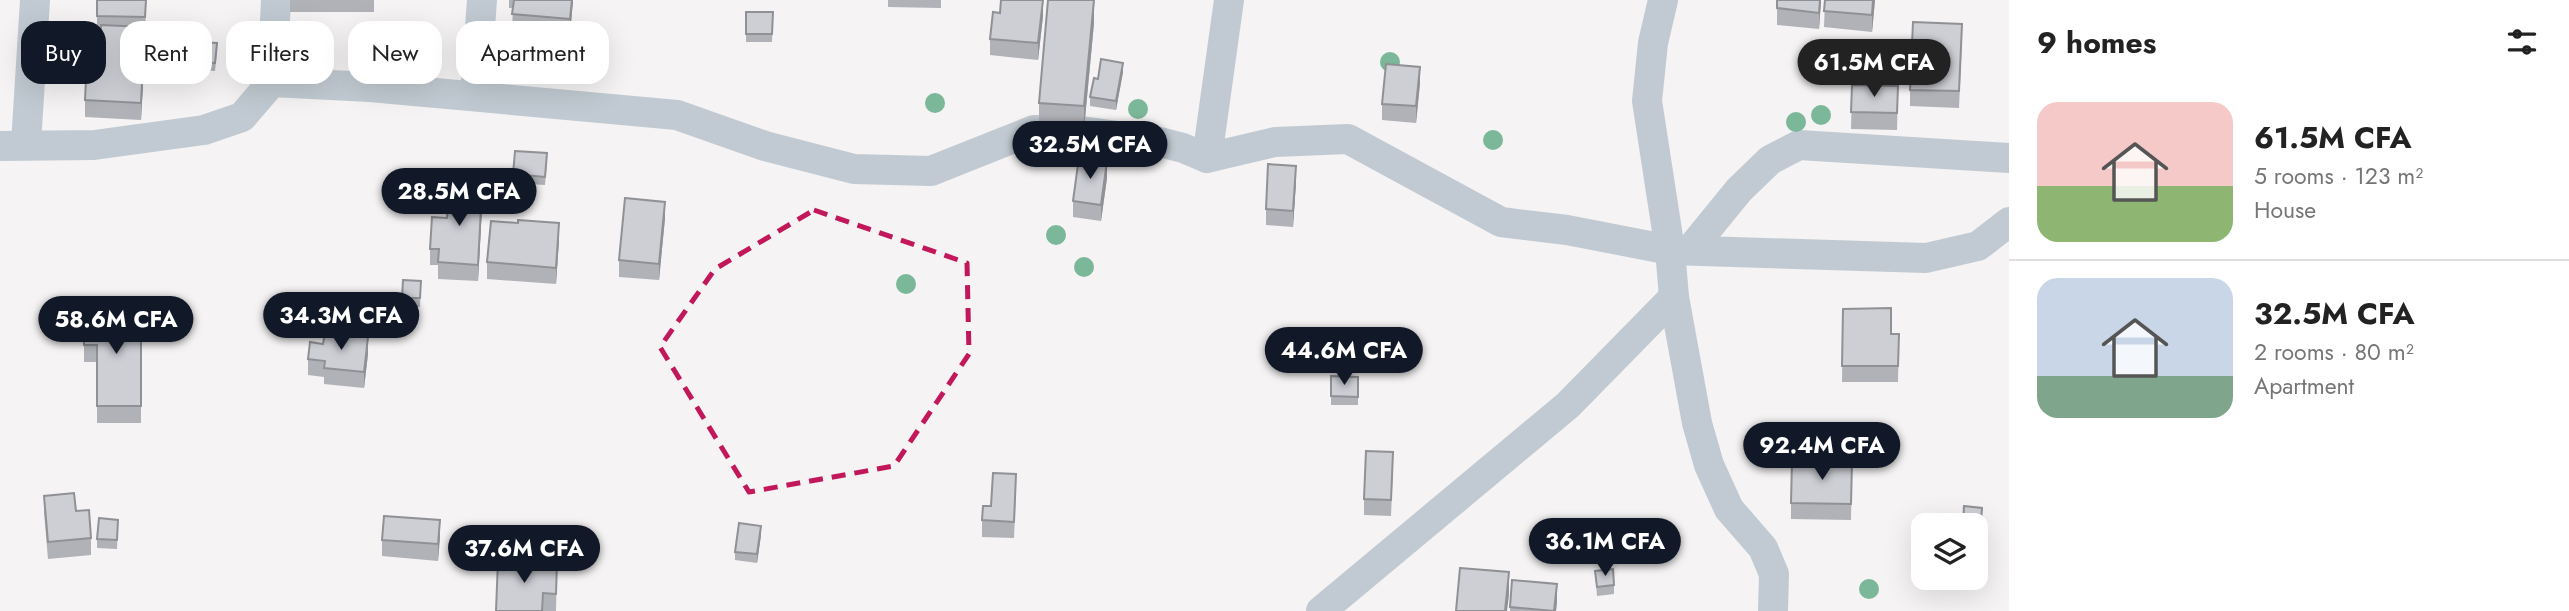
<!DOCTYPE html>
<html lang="en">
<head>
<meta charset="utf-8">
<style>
  body { margin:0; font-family:Jost,sans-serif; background:#f2f2f2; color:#222; height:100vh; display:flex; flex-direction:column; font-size:26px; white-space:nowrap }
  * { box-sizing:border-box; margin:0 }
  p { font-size:23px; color:#767676 }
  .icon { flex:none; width:38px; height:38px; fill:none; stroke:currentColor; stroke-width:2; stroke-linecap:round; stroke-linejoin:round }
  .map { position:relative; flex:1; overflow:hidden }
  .side { display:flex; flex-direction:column; background:#fff; width:560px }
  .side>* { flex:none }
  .hud { position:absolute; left:21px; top:21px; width:665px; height:63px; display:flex; gap:14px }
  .buttons { position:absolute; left:1911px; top:513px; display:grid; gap:14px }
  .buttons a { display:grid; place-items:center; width:77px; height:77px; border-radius:14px; background:#fff; box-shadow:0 7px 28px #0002; font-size:35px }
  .price { position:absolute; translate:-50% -60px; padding:0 16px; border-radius:24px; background:#111827; color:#fff; font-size:23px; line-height:46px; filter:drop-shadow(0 2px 4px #0008) }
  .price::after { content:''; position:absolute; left:50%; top:42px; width:21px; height:16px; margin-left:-10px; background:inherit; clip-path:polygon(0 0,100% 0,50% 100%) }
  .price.active { background:#222; color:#fff }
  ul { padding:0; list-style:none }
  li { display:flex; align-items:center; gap:21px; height:175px; padding:0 28px }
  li+li { border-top:2px solid #e0e0e0 }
  li span { display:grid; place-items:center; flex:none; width:196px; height:140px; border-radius:21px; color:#555 }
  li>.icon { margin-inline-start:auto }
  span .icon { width:84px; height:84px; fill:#fffc; stroke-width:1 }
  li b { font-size:30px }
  h2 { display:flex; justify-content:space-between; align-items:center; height:84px; padding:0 28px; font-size:30px }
  .pill { padding:0 24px; border-radius:21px; background:#fff; box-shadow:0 7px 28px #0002; font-size:24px; line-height:63px }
  .pill.active { background:#111827; color:#fff }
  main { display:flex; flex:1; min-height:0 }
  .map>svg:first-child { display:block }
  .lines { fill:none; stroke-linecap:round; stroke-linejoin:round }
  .minor { stroke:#c1cad2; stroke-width:30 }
  .tree { fill:#7bb799 }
  .wall { fill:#b0b2b7 }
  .shaded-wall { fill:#909195 }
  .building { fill:#cdcfd5; stroke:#909195; stroke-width:2 }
  .marked { fill:none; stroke:#c2185b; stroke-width:5; stroke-dasharray:14 9; stroke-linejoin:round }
</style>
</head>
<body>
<main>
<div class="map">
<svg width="2009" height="611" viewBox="0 0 2009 611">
  <rect width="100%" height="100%" fill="#f5f3f3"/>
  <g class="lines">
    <!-- minor -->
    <g class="minor">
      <path d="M1663,0L1653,43L1647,101L1670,250L1674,297L1697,423L1709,465L1729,509L1763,548L1774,574L1773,611"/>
      <path d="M272,82L276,0"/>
      <path d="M475,96L482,0"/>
      <path d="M26,144L35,0"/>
      <path d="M0,146L94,145L204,130L242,117L272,82L370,87L677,115L765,146L854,169L931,171L1034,130L1082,131L1160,142L1183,148L1207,158L1275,142L1348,139L1501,222L1567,230L1670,250L1926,258L1978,246L2009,222"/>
      <path d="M1207,158L1229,0"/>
      <path d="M1690,250L1739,190L1770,160L1799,145L2009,158"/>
      <path d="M1321,611L1568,405L1674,297"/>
    </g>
  </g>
  <!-- trees -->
  <g class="tree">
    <circle cx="1390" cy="62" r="10"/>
    <circle cx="935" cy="103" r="10"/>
    <circle cx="1138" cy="109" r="10"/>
    <circle cx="1821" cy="115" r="10"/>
    <circle cx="1796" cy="122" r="10"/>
    <circle cx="1493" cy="140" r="10"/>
    <circle cx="1056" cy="235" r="10"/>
    <circle cx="1084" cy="267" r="10"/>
    <circle cx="906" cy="284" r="10"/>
    <circle cx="1869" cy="589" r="10"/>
  </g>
  <!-- wall -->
  <g class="wall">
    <path d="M97,0H146L145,44L141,120L85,117V100L99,57L101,32H97Z"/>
    <rect x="290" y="0" width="84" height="12"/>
    <path d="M509,0H573L570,35L512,31L513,8H509Z"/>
    <path d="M888,0H941V8L888,7Z"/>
    <path d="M1777,0H1821L1819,29L1777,25Z"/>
    <path d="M1825,0H1875L1872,32L1824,27Z"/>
    <path d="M746,12H773L772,42H746Z"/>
    <path d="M1043,16L1038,60L990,55V39Z"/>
    <path d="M1094,23L1084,129L1039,125V103Z"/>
    <path d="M1962,40L1959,108L1910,106V90Z"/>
    <path d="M217,52L215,71L157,68V59Z"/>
    <path d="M1123,72L1116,110L1090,106V97Z"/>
    <path d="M1420,83L1416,123L1382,120V104Z"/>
    <path d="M1852,85L1898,86L1897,130L1851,129Z"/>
    <path d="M547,162L545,185L513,183V174Z"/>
    <path d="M1107,178L1101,221L1073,217V201Z"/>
    <path d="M1296,182L1293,227L1266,225V209Z"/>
    <path d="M482,206L478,281L438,279V265H430V249L447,218Z"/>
    <path d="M665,218L659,280L619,277V260Z"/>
    <path d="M518,223L559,240L556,284L487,279V262Z"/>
    <path d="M403,280L421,281L420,307H402Z"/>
    <path d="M1843,309L1891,334H1899L1898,382H1842Z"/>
    <path d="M84,312H141V423H97V362H84Z"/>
    <path d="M368,354L364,388L324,384V377L308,375V359Z"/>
    <path d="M1331,376L1358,377V405H1331Z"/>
    <path d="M1852,462L1851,520L1791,519V503Z"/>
    <path d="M1393,468L1391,516L1364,515V499Z"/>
    <path d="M1016,490L1014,538L982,537V520L991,506Z"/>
    <path d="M44,496L76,511L91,538V555L48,559L44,512Z"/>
    <path d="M1982,516L1979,560H1976V525Z"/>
    <path d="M118,520L117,549L97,548V539Z"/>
    <path d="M761,535L757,563L735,560V552Z"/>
    <path d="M440,536L438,561L382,556V540Z"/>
    <path d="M557,562L556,611H496Z"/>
    <path d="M1595,571L1614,585V594L1597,596Z"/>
    <path d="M1512,580L1557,601L1556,611H1510Z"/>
  </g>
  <!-- shaded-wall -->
  <g class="shaded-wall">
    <path d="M572,0H573L570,35V19Z"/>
    <path d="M1043,0V16L1038,60V43Z"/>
    <path d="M1094,0V23L1084,129V106Z"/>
    <path d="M1820,0H1821L1819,29V13Z"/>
    <path d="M1873,0H1875L1872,32V15Z"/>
    <path d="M145,27V44L141,120V103Z"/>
    <path d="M1123,63V72L1116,110V101Z"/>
    <path d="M1420,67V83L1416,123V106Z"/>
    <path d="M1107,161V178L1101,221V205Z"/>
    <path d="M1296,166V182L1293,227V211Z"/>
    <path d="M482,189V206L478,281V265Z"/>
    <path d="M665,202V218L659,280V264Z"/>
    <path d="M559,223V240L556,284V268Z"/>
    <path d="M368,337V354L364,388V372Z"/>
    <path d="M440,520V536L438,561V544Z"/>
    <path d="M761,526V535L757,563V554Z"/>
    <path d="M1509,572V595L1507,611H1505Z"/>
    <path d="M1557,584V601L1556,611H1554Z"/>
  </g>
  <!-- building -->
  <g class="building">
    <path d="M97,0H146L145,17L97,16Z"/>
    <path d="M514,0H572L570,19L512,14Z"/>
    <path d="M1001,0H1043L1038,43L990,39L993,12L1000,13Z"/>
    <path d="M1048,0H1094L1084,106L1039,103Z"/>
    <path d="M1777,0H1820L1819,13L1777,8Z"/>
    <path d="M1825,0H1873L1872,15L1824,11Z"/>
    <path d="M746,12H773L772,34H746Z"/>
    <path d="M1913,22L1962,24L1959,91L1910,90Z"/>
    <path d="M101,25L145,27L141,103L85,100L87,57H99Z"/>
    <path d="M159,40L217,43L215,63L157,59Z"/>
    <path d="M1101,59L1123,63L1116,101L1090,97L1094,78L1098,79Z"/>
    <path d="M1386,64L1420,67L1416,106L1382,104Z"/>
    <path d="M1852,85L1898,86L1897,113L1851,112Z"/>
    <path d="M515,151L547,153L545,177L513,174Z"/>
    <path d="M1079,157L1107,161L1101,205L1073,201Z"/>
    <path d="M1268,164L1296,166L1293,211L1266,209Z"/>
    <path d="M449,188L482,189L478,265L438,262L439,249H430L432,217L447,218Z"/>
    <path d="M625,198L665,202L659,264L619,260Z"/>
    <path d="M518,220L559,223L556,268L487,262L491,221L518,223Z"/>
    <path d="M403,280L421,281L420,298H402Z"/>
    <path d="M1891,308V334H1899L1898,366H1842L1843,309Z"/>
    <path d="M84,312H141V406H97V345H84Z"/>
    <path d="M325,332L368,337L364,372L324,368L325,361L308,359L310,342L323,344Z"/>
    <path d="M1331,376L1358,377V397L1331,396Z"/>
    <path d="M1366,451L1393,452L1391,500L1364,499Z"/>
    <path d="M1792,461L1852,462L1851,504L1791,503Z"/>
    <path d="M993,473L1016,474L1014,522L982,520L983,506H991Z"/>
    <path d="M74,493L76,511L89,510L91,538L48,542L44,496Z"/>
    <path d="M1964,506L1982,508L1979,551H1976V525H1963Z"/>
    <path d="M384,516L440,520L438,544L382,540Z"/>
    <path d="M99,518L118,520L117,540L97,539Z"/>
    <path d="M739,523L761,526L757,554L735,552Z"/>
    <path d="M498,560L557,562L556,594L543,593L542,611H496Z"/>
    <path d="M1460,568L1509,572L1505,611H1456Z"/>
    <path d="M1613,569L1614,585L1597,587L1595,571Z"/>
    <path d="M1512,580L1557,584L1554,611L1510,607Z"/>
  </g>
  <!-- marked area -->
  <path class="marked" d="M814,210L967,263L969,354L894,466L749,492L660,347L715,269Z"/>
</svg>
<div class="buttons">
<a><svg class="icon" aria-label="layers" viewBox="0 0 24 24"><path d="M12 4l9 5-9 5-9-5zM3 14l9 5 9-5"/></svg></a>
</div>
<b class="price active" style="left:1874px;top:99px">61.5M CFA</b>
<b class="price" style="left:1090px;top:181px">32.5M CFA</b>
<b class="price" style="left:459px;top:228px">28.5M CFA</b>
<b class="price" style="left:341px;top:352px">34.3M CFA</b>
<b class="price" style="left:116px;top:356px">58.6M CFA</b>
<b class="price" style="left:1344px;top:387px">44.6M CFA</b>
<b class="price" style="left:1822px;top:482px">92.4M CFA</b>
<b class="price" style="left:1605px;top:578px">36.1M CFA</b>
<b class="price" style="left:524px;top:585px">37.6M CFA</b>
<div class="hud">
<a class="pill active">Buy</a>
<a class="pill">Rent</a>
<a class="pill">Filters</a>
<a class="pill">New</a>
<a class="pill">Apartment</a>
</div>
</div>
<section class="side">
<h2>9 homes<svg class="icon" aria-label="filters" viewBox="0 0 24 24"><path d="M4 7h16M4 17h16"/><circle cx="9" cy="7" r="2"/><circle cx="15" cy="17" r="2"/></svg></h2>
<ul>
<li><span style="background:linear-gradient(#f6c9c9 60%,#8fb573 0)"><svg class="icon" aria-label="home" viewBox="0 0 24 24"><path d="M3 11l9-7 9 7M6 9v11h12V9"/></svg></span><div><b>61.5M CFA</b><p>5 rooms · 123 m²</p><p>House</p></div></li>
<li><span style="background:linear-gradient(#c9d6e8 70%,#7fa58c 0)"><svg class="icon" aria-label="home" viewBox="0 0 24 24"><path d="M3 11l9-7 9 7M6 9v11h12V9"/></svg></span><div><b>32.5M CFA</b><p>2 rooms · 80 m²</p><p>Apartment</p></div></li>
</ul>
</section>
</main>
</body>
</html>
